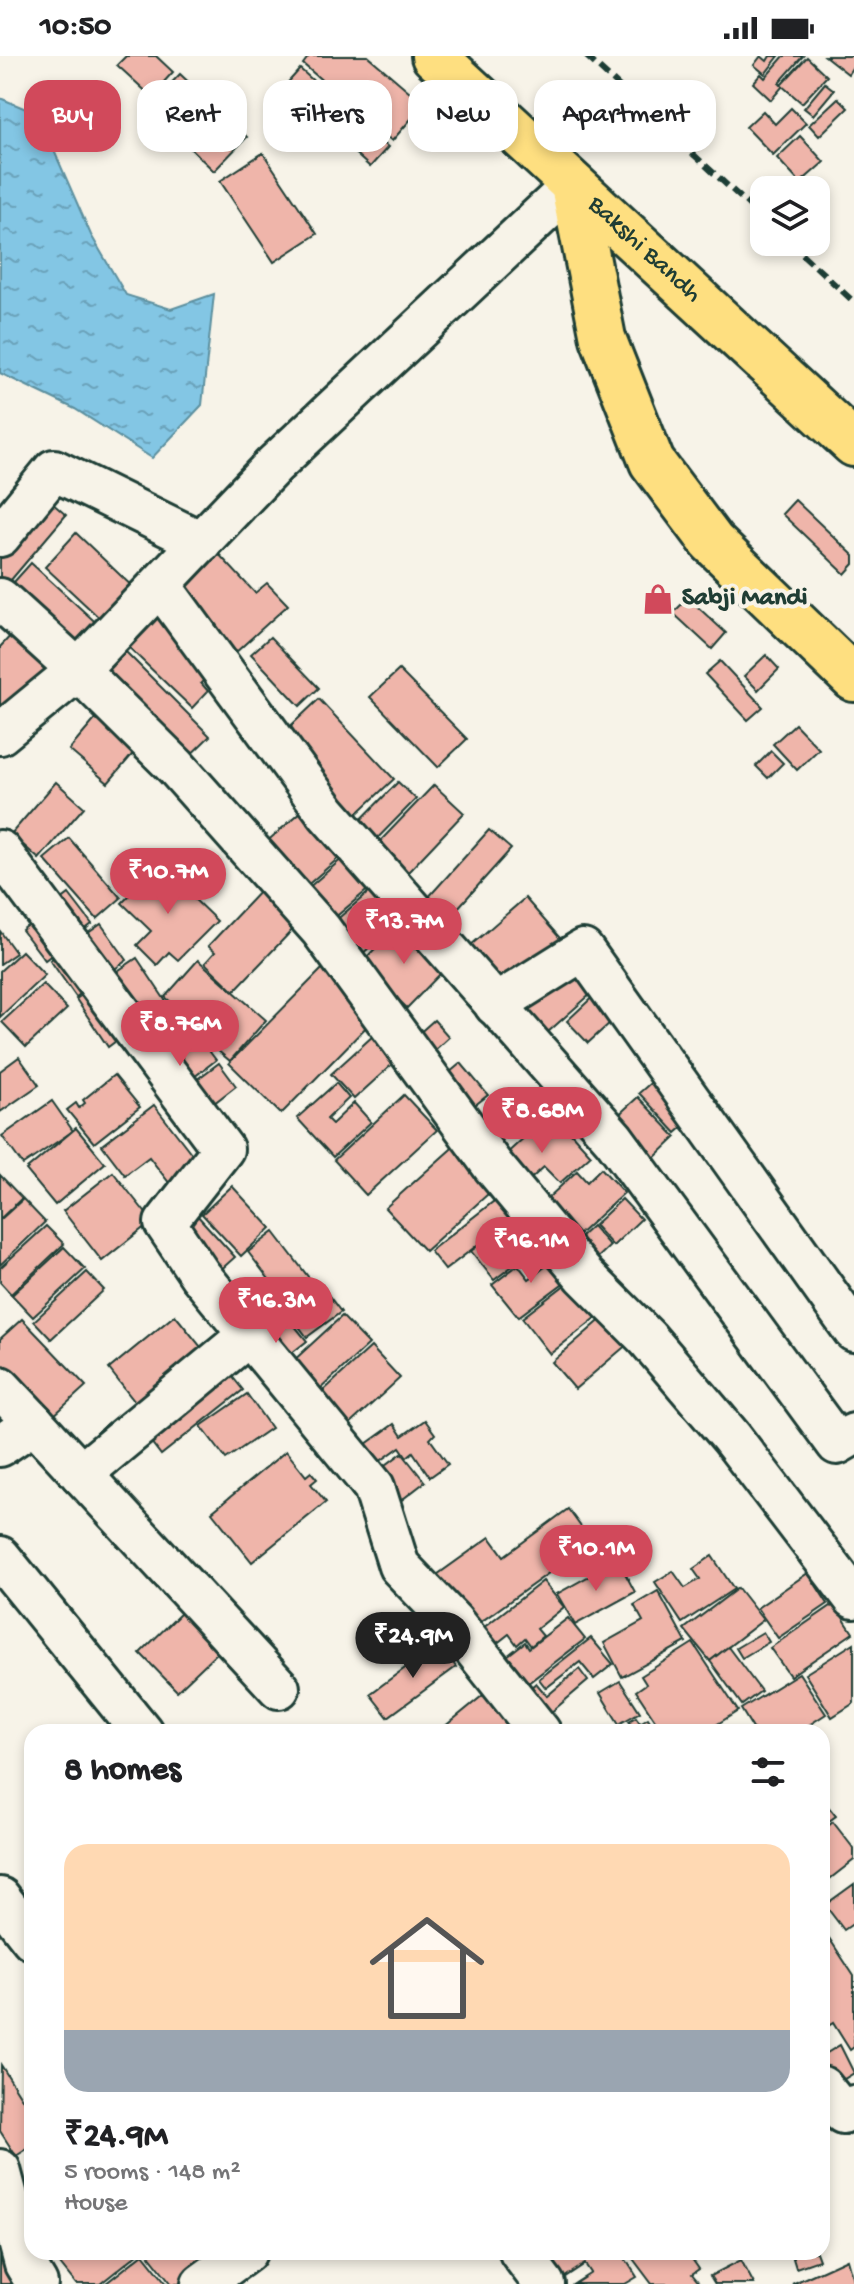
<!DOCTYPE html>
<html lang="en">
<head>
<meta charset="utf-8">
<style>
  body { margin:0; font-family:"Gochi Hand",sans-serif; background:#f6f6f6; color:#202124; height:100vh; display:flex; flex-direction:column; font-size:30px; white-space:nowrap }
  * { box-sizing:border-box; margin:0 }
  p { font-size:26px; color:#757577 }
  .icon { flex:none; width:44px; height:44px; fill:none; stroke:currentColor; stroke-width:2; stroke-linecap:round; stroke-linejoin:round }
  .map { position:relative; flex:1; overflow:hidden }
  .side { position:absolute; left:24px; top:1668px; width:806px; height:536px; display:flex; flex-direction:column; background:#fff; border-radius:24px; box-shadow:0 4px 12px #0003 }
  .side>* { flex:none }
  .hud { position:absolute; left:24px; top:24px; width:806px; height:72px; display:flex; gap:16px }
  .fabs { position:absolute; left:750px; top:120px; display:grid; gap:16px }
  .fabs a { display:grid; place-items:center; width:80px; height:80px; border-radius:16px; background:#fff; box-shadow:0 4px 12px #0003; font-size:40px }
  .price { position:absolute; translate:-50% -68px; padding:0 18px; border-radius:28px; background:#d1495b; color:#fff; font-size:26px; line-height:52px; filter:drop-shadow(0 2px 4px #0008) }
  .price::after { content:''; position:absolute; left:50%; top:48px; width:24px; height:18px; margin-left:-12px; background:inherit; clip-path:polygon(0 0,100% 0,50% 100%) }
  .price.active { background:#222; color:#fff }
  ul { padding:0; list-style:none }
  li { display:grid; align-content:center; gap:16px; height:424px; padding:0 40px }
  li+li { border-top:2px solid #e0e0e0 }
  li span { display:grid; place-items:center; height:248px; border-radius:24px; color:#555 }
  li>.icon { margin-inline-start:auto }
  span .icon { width:144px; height:144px; fill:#fffc; stroke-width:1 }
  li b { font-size:34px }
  h2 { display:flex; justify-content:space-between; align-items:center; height:96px; padding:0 40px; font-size:34px }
  .tag { padding:0 28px; border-radius:24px; background:#fff; box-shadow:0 4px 12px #0003; font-size:28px; line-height:72px }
  .tag.active { background:#d1495b; color:#fff }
  .status { display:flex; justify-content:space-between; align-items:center; height:56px; padding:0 40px; background:#fff; direction:ltr }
  .status svg { height:22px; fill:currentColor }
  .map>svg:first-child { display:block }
  .water { fill:url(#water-ripples); stroke:#5b8f9e; stroke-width:2 }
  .building { fill:#efb5aa; stroke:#1f3d34; stroke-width:2 }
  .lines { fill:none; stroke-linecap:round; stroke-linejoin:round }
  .minor-casing { stroke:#1f3d34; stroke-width:46 }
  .major-casing { stroke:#1f3d34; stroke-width:50 }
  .minor { stroke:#f7f3e8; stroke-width:40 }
  .major { stroke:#fedf80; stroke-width:44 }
  .rail { stroke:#1f3d34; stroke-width:6; stroke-dasharray:12 6; stroke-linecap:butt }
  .labels { text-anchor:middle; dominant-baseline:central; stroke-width:8; stroke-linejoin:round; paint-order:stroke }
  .street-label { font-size:26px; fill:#1f3d34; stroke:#f7f3e8 }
  .poi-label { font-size:26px; font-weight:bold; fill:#1f3d34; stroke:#f7f3e8; text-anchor:start }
</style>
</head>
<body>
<div class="status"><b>10:50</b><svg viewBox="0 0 49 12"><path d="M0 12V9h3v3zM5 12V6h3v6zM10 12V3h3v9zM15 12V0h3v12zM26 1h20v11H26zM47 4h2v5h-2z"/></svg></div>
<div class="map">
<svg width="854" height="2228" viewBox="0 0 854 2228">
  <defs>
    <pattern id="water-ripples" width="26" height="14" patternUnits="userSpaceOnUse" patternTransform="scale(2)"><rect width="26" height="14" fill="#83c6e4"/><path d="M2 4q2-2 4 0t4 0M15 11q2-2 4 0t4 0" fill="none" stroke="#6ba2ba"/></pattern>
  </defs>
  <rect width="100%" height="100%" fill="#f7f3e8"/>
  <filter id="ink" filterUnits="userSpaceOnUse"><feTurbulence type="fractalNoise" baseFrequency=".0125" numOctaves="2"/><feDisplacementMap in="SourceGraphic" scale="16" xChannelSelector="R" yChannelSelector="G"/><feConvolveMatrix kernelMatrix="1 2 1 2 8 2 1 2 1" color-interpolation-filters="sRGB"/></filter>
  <g filter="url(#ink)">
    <!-- water -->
    <path class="water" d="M0,42L38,58L91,179L126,239L171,253L214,238L202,349L152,402L75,353L0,317Z"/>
    <!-- building -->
    <g class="building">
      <path d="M126,0H156L173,16L151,40L117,9Z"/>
      <path d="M309,0H368L424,48L392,85L303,8Z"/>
      <path d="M761,0L767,5L770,0H779L765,18L754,9Z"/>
      <path d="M784,0H803L779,27L783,30L771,44L753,27L761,18L765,22Z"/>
      <path d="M825,0H854V9L848,18Z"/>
      <path d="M807,1L827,20L802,47L781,29Z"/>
      <path d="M300,13L388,91L370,111L283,32Z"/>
      <path d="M180,18L247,81L214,115L148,52Z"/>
      <path d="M825,27L834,34L813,59L804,52Z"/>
      <path d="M838,42L848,52L819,80L809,69Z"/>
      <path d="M791,52L806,67L773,99L746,71L763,55L775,68Z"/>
      <path d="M800,80L824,106L800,127L777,102Z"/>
      <path d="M263,97L317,178L274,206L220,125Z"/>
      <path d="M37,434L66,459L5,531L0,527V471Z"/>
      <path d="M795,444L854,500V508L845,518L782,458Z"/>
      <path d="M76,477L138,536L107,569L45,511Z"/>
      <path d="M215,494L255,537L267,527L288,549L224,607L163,540Z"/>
      <path d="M31,507L103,573L78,602L5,536Z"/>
      <path d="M688,542L726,577L712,593L673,557Z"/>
      <path d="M162,543L209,619L201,627L208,635L192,652L121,584Z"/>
      <path d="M14,576L52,612L0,667V591Z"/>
      <path d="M270,581L319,632L300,650L251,598Z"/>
      <path d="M121,591L210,680L178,711L89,624Z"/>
      <path d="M766,599L779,613L758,634L744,620Z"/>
      <path d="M720,605L763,651L748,664L705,618Z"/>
      <path d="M399,614L467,683L438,711L370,641Z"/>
      <path d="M319,643L394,723L334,779L260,699Z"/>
      <path d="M99,659L137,693L108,727L69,694Z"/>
      <path d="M795,668L819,693L797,714L773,688Z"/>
      <path d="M771,695L783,707L768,722L756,710Z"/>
      <path d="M56,726L84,751L39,803L11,778Z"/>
      <path d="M398,726L416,743L360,800L342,783Z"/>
      <path d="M434,729L464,757L392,833L362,804Z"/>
      <path d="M302,755L341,800L296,839L257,794Z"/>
      <path d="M489,774L511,793L438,874L417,854Z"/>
      <path d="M69,782L121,842L97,863L44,803Z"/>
      <path d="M344,801L371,831L326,869L300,839Z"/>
      <path d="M159,809L217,865L178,904L169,896L157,909L137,889L151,875L122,847Z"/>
      <path d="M376,830L404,862L355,904L327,872Z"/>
      <path d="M263,832L299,867L234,935L205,907L215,896L208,890Z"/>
      <path d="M69,838L92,868L45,904L22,874Z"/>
      <path d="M525,842L572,896L506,953L467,909L480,899L471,889Z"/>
      <path d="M400,867L446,912L407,952L361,907Z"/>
      <path d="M101,868L127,904L76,941L50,904Z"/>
      <path d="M0,875L16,897L0,908Z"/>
      <path d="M22,895L45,919L0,961V915Z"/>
      <path d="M574,900L601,929L548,976L522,947Z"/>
      <path d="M137,902L167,947L108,991L76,943Z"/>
      <path d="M198,904L266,964L230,1005L203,982L207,978L165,941Z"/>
      <path d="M328,907L379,958L281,1058L229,1007Z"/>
      <path d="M43,928L67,953L26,991L2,966Z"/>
      <path d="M601,933L622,956L588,987L567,965Z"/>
      <path d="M172,949L194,977L141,1018L119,990Z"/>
      <path d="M434,964L449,981L412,1015L416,980Z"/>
      <path d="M197,979L216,1004L163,1045L143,1020Z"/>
      <path d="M374,979L397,1004L354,1043L331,1018Z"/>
      <path d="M19,1001L39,1029L0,1056V1015Z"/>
      <path d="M219,1007L236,1030L186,1069L168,1045Z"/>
      <path d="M461,1007L488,1039L465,1057L438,1026Z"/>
      <path d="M664,1015L701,1055L676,1077L639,1037Z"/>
      <path d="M114,1019L140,1051L94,1087L67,1054L76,1047L79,1052L85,1047L83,1044Z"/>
      <path d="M336,1027L349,1042L327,1063L332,1068L354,1047L371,1066L333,1101L297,1062Z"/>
      <path d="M404,1039L437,1074L366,1139L334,1104Z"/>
      <path d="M638,1041L676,1081L652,1104L614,1063Z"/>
      <path d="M52,1045L73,1075L23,1109L2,1080Z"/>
      <path d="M154,1049L212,1124L184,1146L149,1101L125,1119L102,1089Z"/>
      <path d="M552,1056L591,1099L560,1127L544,1111L515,1137L492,1111Z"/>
      <path d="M76,1072L105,1107L55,1149L26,1114Z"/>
      <path d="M459,1086L498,1129L425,1195L385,1152Z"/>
      <path d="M601,1112L624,1137L565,1191L533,1156L577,1115L587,1126Z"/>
      <path d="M113,1116L152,1165L102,1205L63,1155Z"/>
      <path d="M0,1119L22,1142L0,1163Z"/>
      <path d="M232,1130L271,1172L241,1200L202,1158Z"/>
      <path d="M507,1135L522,1155L445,1214L430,1195Z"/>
      <path d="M23,1143L45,1166L0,1209V1164Z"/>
      <path d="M622,1143L641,1163L613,1190L594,1169Z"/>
      <path d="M522,1157L544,1186L494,1224L471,1195Z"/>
      <path d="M196,1158L235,1201L205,1228L166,1185Z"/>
      <path d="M46,1170L64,1188L11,1238L0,1226V1212Z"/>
      <path d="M592,1170L610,1190L588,1211L569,1191Z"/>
      <path d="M274,1176L319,1235L323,1232L341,1256L307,1281L288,1256L292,1253L248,1196Z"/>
      <path d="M64,1191L85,1213L33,1261L12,1239Z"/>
      <path d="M559,1200L574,1219L518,1261L492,1229L518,1209L529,1223Z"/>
      <path d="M87,1216L104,1234L51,1283L34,1265Z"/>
      <path d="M579,1218L606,1254L550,1298L522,1262Z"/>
      <path d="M612,1254L636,1281L575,1333L552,1306Z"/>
      <path d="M175,1259L201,1291L135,1346L109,1313Z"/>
      <path d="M286,1259L307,1285L265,1318L245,1293Z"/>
      <path d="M342,1260L369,1288L293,1358L266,1330Z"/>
      <path d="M22,1263L86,1330L40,1372L0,1329V1283Z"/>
      <path d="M371,1291L400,1322L325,1391L296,1360Z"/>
      <path d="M219,1304L243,1334L161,1399L138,1369Z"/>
      <path d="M247,1338L271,1372L226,1403L201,1370Z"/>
      <path d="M425,1364L435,1378L430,1383L448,1408L430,1421L413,1396L407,1401L400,1391L347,1429L334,1411L394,1368L402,1380Z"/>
      <path d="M286,1395L306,1420L311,1416L317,1423L311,1428L326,1446L252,1506L212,1456Z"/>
      <path d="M402,1397L425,1426L373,1466L350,1436Z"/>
      <path d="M568,1453L592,1486L464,1578L427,1526L490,1481L504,1500Z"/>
      <path d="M712,1500L734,1533L682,1567L655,1526L673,1515L685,1532L700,1523L693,1513Z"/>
      <path d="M618,1504L635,1536L575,1569L557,1538Z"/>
      <path d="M808,1517L828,1548L778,1582L757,1552Z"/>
      <path d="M543,1525L564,1551L537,1573L543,1580L531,1590L525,1582L517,1589L509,1578L491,1592L478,1576Z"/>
      <path d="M738,1532L763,1564L710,1605L684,1573Z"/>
      <path d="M658,1535L686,1586L622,1621L604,1587L643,1565L634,1549Z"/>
      <path d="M834,1548L853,1577L790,1620L770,1592Z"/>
      <path d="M181,1557L218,1596L177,1635L140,1597Z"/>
      <path d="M568,1562L585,1583L519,1634L498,1607L525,1586L529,1592Z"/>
      <path d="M763,1576L769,1586L742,1602L736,1592Z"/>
      <path d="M591,1582L613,1608L594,1623L580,1606L546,1632L539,1623Z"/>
      <path d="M439,1587L456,1611L388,1661L370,1638Z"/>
      <path d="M693,1587L738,1655L705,1676H663L636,1635L646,1628L641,1620Z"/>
      <path d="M854,1587V1647L832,1661L805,1618Z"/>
      <path d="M728,1591L761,1635L742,1649L710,1605Z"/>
      <path d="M579,1613L588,1625L543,1663L523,1638L536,1627L547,1640Z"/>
      <path d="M799,1617L826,1658L798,1676H755L741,1653Z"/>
      <path d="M620,1625L640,1656L619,1668L600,1637Z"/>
      <path d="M493,1631L531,1676H438Z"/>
      <path d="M636,1661L640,1667L648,1662L657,1676H636L629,1665Z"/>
      <path d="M822,1743L836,1760L822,1770Z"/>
      <path d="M833,1766L854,1793V1804L822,1829V1775Z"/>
      <path d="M854,1828V1867L844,1874L825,1849Z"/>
      <path d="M829,1882L854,1920V1991L850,1994L833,1967L822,1974V1886Z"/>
      <path d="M840,1989L854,2017L829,2032L822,2020V2000Z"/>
      <path d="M1,2009L32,2058V2090L16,2100L0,2075Z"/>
      <path d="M0,2194L22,2228H0Z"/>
      <path d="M65,2196H138L139,2197L100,2228H76L56,2203Z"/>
      <path d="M153,2196H236L195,2228H172L149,2199Z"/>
      <path d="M546,2196H621L637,2221L625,2228H574L591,2217L585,2208L559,2225L542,2199Z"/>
      <path d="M628,2196H687L699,2213L692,2218L700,2228H652Z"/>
      <path d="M800,2196H816L819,2204L796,2212L792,2199Z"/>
      <path d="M143,2198L167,2228H105Z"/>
      <path d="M847,2203L854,2228H792Z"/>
      <path d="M741,2204L754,2228H715L710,2220Z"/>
    </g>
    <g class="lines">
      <defs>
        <g id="minor">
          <path d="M573,129L274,409L78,614L176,711L321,874L493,1110L584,1219L647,1282L731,1381L854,1542"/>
          <path d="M0,480L54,414L201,486"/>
          <path d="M160,529L327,757L614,1083L837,1388L854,1378"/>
          <path d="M0,543L78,614L0,678"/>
          <path d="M0,795L223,1093L165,1167L200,1219L374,1431L399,1510L453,1566L540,1676"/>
          <path d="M495,949L583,894L854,1275"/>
          <path d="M0,1331L34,1367L0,1390"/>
          <path d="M34,1367L279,1632"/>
          <path d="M81,1418L249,1279"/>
          <path d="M0,1501L142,1676"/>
          <path d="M0,1842L32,1883"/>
          <path d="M822,2031L843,2057L854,2050"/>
          <path d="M0,2114L25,2208L37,2228"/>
          <path d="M520,2196L544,2228"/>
          <path d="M202,2228L246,2196"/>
        </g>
        <g id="major">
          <path id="s1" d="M434,0L854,388"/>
          <path d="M573,129L603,282L652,406L712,486L854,623"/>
        </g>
      </defs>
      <!-- minor casing -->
      <use href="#minor" class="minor-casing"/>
      <!-- major casing -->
      <use href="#major" class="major-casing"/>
      <!-- minor -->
      <use href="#minor" class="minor"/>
      <!-- major -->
      <use href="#major" class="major"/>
      <!-- rail -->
      <g class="rail">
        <path d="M586,0L764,163"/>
        <path d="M789,186L854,246"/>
      </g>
    </g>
  </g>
  <!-- icons -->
  <defs>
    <symbol id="shop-bare" viewBox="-9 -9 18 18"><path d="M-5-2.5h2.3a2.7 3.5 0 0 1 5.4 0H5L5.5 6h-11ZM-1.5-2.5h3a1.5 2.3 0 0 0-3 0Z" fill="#d1495b" stroke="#f7f3e8" stroke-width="2.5" paint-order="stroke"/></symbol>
  </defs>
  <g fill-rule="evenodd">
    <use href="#shop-bare" x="636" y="521" width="44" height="44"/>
  </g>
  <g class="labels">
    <!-- street labels -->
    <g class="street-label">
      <text stroke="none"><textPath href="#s1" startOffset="286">Bakshi Bandh</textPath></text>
    </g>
    <!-- poi labels -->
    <g class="poi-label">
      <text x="682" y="543">Sabji Mandi</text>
    </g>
  </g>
</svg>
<div class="fabs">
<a><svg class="icon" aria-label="layers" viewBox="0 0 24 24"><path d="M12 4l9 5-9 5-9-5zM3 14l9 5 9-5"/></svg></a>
</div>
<b class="price" style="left:168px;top:860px">₹10.7M</b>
<b class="price" style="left:404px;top:910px">₹13.7M</b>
<b class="price" style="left:180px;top:1012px">₹8.76M</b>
<b class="price" style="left:542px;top:1099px">₹8.68M</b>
<b class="price" style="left:531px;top:1229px">₹16.1M</b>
<b class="price" style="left:276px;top:1289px">₹16.3M</b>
<b class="price" style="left:596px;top:1537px">₹10.1M</b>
<b class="price active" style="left:413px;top:1624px">₹24.9M</b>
<div class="hud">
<a class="tag active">Buy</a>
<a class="tag">Rent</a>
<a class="tag">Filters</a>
<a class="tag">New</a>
<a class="tag">Apartment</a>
</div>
<section class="side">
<h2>8 homes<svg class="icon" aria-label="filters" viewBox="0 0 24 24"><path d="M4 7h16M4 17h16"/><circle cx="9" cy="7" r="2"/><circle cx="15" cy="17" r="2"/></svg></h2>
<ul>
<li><span style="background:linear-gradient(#ffd9b3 75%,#9aa5b1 0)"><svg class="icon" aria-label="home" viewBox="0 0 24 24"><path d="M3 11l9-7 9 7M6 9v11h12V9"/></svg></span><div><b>₹24.9M</b><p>5 rooms · 148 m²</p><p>House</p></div></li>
</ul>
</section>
</div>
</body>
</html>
